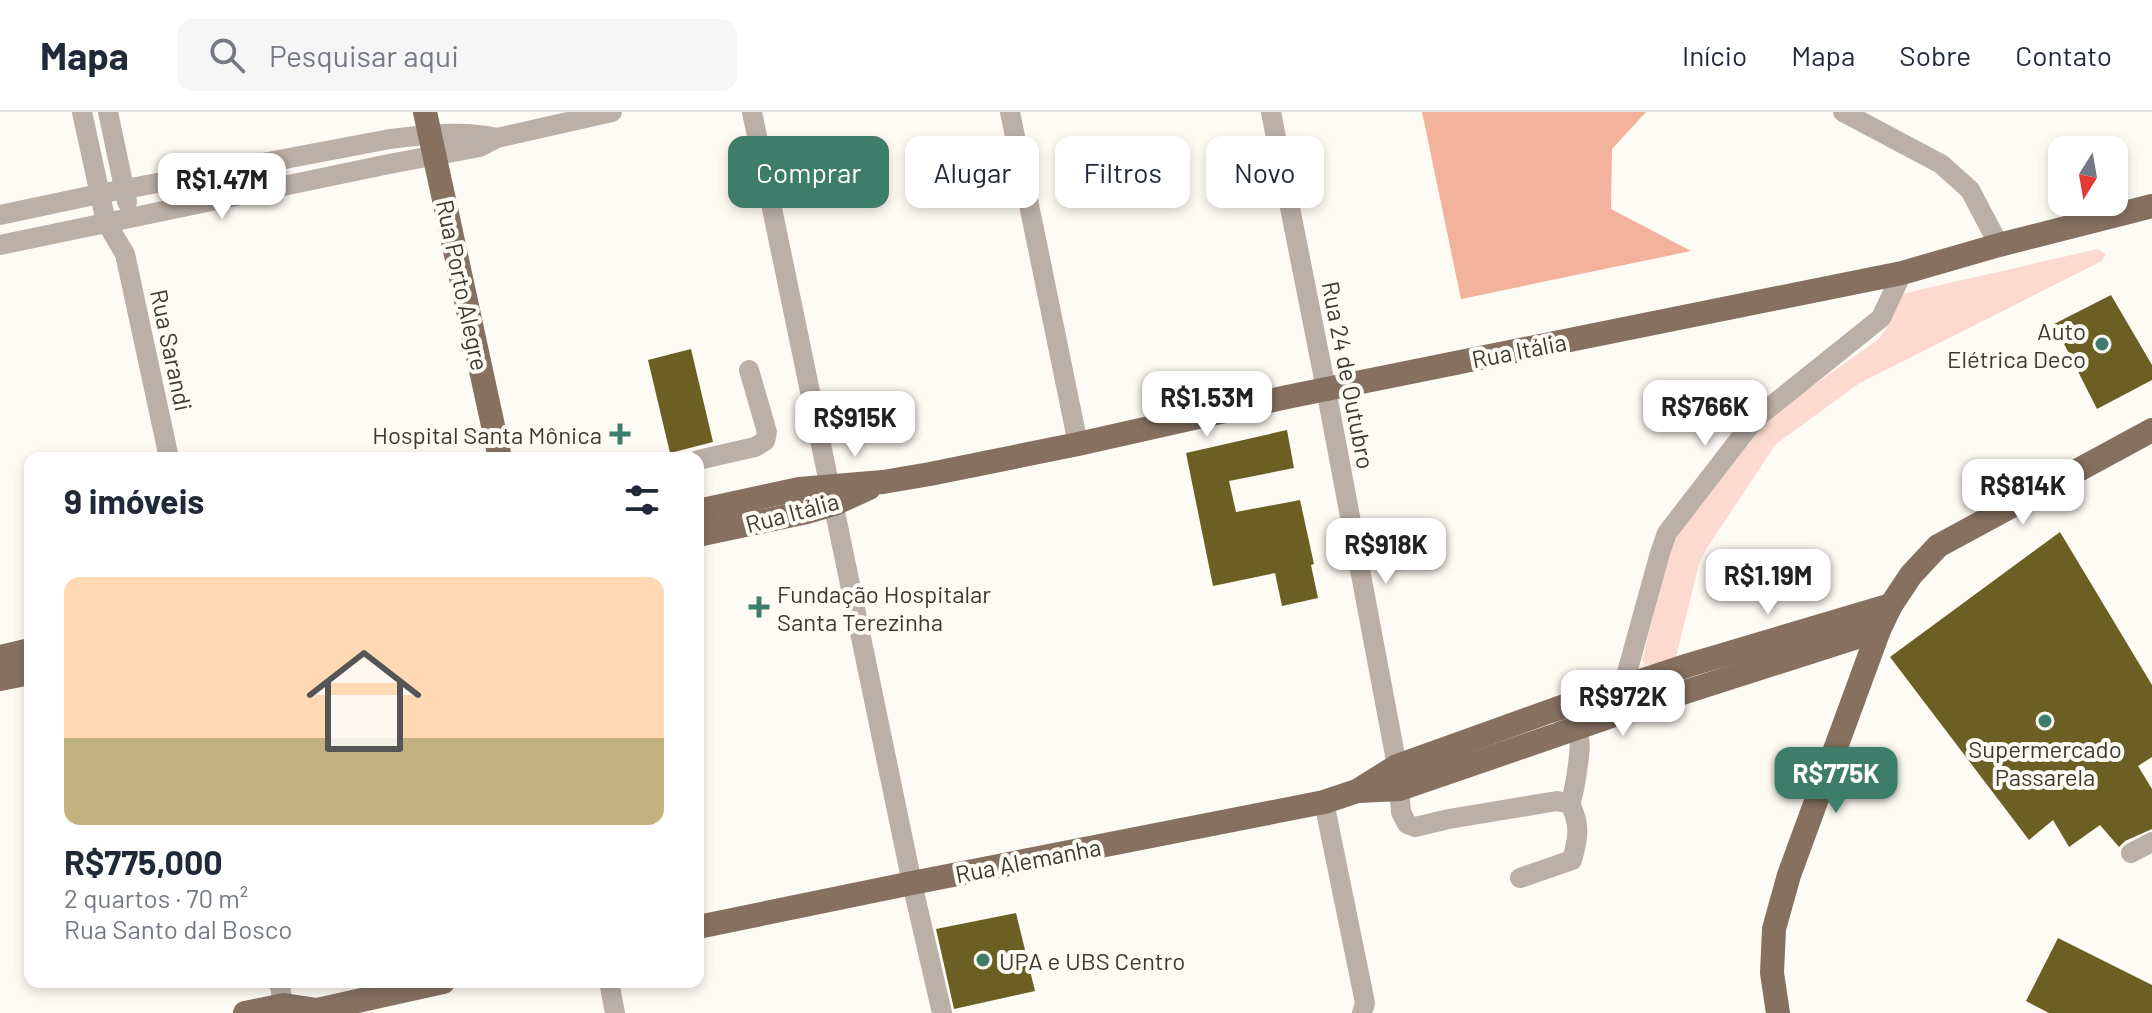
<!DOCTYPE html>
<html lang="pt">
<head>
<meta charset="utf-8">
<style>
  body { margin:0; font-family:Barlow,sans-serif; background:#f6f6f7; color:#1f2937; height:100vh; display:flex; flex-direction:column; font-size:30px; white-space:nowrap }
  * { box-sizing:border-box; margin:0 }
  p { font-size:26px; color:#747a83 }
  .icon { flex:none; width:44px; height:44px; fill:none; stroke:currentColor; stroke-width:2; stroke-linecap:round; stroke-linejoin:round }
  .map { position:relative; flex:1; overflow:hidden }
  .side { position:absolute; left:24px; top:340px; width:680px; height:536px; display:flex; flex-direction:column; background:#fff; border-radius:16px; box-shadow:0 4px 12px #0003 }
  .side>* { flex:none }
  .guide { position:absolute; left:728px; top:24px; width:760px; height:72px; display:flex; gap:16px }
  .needle { width:52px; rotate:191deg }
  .controls { position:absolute; left:2048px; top:24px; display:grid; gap:16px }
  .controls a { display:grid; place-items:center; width:80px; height:80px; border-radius:16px; background:#fff; box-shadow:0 4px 12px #0003; font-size:40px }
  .price { position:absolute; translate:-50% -68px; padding:0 18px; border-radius:16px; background:#fff; color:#222; font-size:26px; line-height:52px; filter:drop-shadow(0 2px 4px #0008) }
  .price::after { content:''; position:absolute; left:50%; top:48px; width:24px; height:18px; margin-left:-12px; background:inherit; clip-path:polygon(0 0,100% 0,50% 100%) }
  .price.current { background:#3f7d6b; color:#fff }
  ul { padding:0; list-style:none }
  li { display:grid; align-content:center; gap:16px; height:424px; padding:0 40px }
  li span { display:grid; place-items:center; height:248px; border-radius:16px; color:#555 }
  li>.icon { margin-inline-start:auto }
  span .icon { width:144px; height:144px; fill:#fffc; stroke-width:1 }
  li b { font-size:34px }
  h2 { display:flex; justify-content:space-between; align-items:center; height:96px; padding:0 40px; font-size:34px }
  .tag { padding:0 28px; border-radius:16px; background:#fff; box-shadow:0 4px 12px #0003; font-size:28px; line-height:72px }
  .tag.current { background:#3f7d6b; color:#fff }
  header { display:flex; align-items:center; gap:48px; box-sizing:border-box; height:112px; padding:0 40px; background:#fff; border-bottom:2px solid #e0e1e3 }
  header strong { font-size:38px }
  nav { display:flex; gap:44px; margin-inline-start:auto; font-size:28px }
  .search { width:560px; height:72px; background:#f6f6f7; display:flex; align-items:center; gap:20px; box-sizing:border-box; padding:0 28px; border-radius:16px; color:#747a83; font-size:30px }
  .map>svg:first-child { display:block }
  .green { fill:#fcdacf }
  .forest { fill:#f2b29c }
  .building { fill:#6c5f23 }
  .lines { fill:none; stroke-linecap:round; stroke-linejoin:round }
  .minor { stroke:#bbafa6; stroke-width:20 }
  .major { stroke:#867161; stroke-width:24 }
  .poi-dot { fill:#3f7d6b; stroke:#fefaf4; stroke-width:3 }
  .labels { text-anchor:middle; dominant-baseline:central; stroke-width:8; stroke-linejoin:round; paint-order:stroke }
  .street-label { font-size:24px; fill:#3f382d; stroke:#fefaf4 }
  .poi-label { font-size:24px; fill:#3f382d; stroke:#fefaf4; text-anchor:end }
</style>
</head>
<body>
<header>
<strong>Mapa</strong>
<div class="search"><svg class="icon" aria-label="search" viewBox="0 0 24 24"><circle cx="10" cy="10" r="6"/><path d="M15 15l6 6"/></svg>Pesquisar aqui</div>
<nav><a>Início</a><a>Mapa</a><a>Sobre</a><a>Contato</a></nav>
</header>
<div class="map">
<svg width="2152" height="901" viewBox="0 0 2152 901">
  <rect width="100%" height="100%" fill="#fefaf4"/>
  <!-- green -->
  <path class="green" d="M2098,137L2106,142L2102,149L1858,272L1787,324L1775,333L1705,439L1699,452L1675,549L1645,553L1642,548L1671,435L1677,424L1770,304L1879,227C1890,213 1895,201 1897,183Z"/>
  <!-- forest -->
  <path class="forest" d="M1422,0H1646L1612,37L1611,97L1691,139L1461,187Z"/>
  <!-- building -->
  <g class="building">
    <path d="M2111,183L2152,253V268L2097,297L2054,212Z"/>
    <path d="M691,237L713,330L670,341L648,248Z"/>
    <path d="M1287,318L1294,356L1229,369L1236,400L1300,388L1314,452L1311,453L1318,486L1282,494L1275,461L1213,474L1186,341Z"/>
    <path d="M2060,420L2152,573V645L2138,654L2152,677V717L2125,729L2119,735L2100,713L2069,735L2053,708L2029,728L1890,545Z"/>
    <path d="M1016,801L1035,879L954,897L936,817Z"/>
    <path d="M2058,826L2152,873V901H2049L2026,889Z"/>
  </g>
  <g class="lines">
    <!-- minor -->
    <g class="minor">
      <path d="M82,0L106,110L125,142L169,346"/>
      <path d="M108,0L127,90"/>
      <path d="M752,0L912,771L942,901"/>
      <path d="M1010,0L1078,332"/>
      <path d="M1271,0L1326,277L1397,654L1401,700L1407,712L1415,715L1449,707L1557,689L1570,692C1581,713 1578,727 1572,748L1520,766"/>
      <path d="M1843,0L1941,52L1970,78L1999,133"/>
      <path d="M0,103L99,82L390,27C426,23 462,18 497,26"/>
      <path d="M0,133L389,52L480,35L497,26L612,0"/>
      <path d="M698,348L755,335L765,329L767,320L749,258"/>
      <path d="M1623,575L1660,441L1667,421L1755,307L1881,206L1902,161"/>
      <path d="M1556,597C1583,625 1582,622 1577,660C1575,672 1574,681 1570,692"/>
      <path d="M1324,690L1365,891L1362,901"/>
      <path d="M2131,741L2152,730"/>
      <path d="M279,870L285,901"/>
      <path d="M609,870L615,901"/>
    </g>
    <!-- major -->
    <g class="major">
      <path d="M425,0L500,346"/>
      <path d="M698,399L799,377L883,370L930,362L1078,332L1287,285L1902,161L1999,133L2152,94"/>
      <path d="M698,423L807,400L834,392L869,376"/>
      <path d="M0,545L30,538"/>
      <path d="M0,567L30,561"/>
      <path d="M1359,679L1400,677L1632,597L1879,518"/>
      <path d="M698,815L912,771L1324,690L1357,679L1397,654L1556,597L1689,553L1891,493"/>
      <path d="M245,901L284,893L317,898L443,870"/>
      <path d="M1778,901L1772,861L1774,817L1789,763L1879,518L1891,493L1911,463L1938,434L2152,318"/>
    </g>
  </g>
  <!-- markers -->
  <g class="poi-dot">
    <circle cx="2102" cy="232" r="8"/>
    <path d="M616 310h8v8h8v8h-8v8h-8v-8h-8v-8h8z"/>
    <path d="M755 483h8v8h8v8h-8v8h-8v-8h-8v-8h8z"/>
    <circle cx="2045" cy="609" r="8"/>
    <circle cx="983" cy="848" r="8"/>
  </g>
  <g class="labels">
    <!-- street labels -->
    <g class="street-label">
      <text transform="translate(463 173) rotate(78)">Rua Porto Alegre</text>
      <text transform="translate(172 238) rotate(78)">Rua Sarandi</text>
      <text transform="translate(1519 238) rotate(-11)">Rua Itália</text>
      <text transform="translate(1349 263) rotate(79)">Rua 24 de Outubro</text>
      <text transform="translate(792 400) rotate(-15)">Rua Itália</text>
      <text transform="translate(1028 748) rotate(-11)">Rua Alemanha</text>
    </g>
    <!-- poi labels -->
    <g class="poi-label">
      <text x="2086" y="218">Auto<tspan x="2086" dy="28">Elétrica Deco</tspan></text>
      <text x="602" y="322">Hospital Santa Mônica</text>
      <text x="777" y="481" text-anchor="start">Fundação Hospitalar<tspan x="777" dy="28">Santa Terezinha</tspan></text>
      <text x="2045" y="636" text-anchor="middle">Supermercado<tspan x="2045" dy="28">Passarela</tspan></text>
      <text x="999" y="848" text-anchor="start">UPA e UBS Centro</text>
    </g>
  </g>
</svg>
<div class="controls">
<a><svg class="needle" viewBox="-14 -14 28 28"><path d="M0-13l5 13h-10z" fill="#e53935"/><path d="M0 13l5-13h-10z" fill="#747a83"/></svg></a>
</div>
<b class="price" style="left:222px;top:109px">R$1.47M</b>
<b class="price" style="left:1207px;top:327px">R$1.53M</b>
<b class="price" style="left:1705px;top:336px">R$766K</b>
<b class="price" style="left:855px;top:347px">R$915K</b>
<b class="price" style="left:2023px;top:415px">R$814K</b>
<b class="price" style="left:1386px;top:474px">R$918K</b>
<b class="price" style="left:1768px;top:505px">R$1.19M</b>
<b class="price" style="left:1623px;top:626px">R$972K</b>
<b class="price current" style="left:1836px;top:703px">R$775K</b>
<div class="guide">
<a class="tag current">Comprar</a>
<a class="tag">Alugar</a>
<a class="tag">Filtros</a>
<a class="tag">Novo</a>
</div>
<section class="side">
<h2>9 imóveis<svg class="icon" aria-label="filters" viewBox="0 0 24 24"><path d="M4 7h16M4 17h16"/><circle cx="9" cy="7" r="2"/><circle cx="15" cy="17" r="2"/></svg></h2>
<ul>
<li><span style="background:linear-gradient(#ffd9b3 65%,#c2b280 0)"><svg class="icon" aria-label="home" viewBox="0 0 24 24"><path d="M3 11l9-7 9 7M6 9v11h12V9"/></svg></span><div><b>R$775,000</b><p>2 quartos · 70 m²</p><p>Rua Santo dal Bosco</p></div></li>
</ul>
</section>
</div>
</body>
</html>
